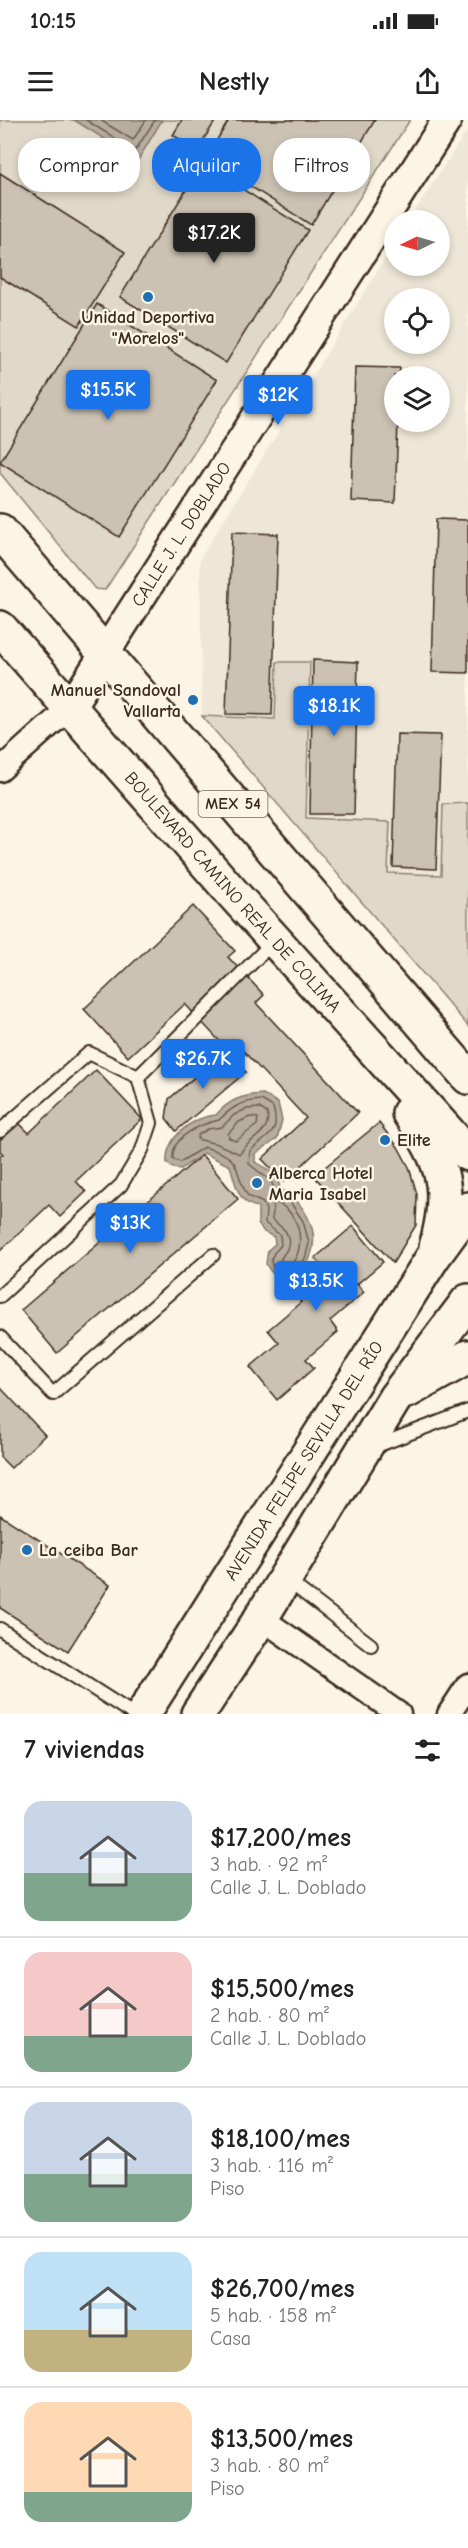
<!DOCTYPE html>
<html lang="es">
<head>
<meta charset="utf-8">
<style>
  body { margin:0; font-family:"Comic Neue",sans-serif; background:#f2f2f2; color:#222; height:100vh; display:flex; flex-direction:column; font-size:22px; white-space:nowrap }
  * { box-sizing:border-box; margin:0 }
  p { font-size:20px; color:#767676 }
  .icon { flex:none; width:33px; height:33px; fill:none; stroke:currentColor; stroke-width:2; stroke-linecap:round; stroke-linejoin:round }
  .map { position:relative; height:1594px; overflow:hidden }
  .sheet { display:flex; flex-direction:column; background:#fff; flex:1 }
  .sheet>* { flex:none }
  .top-card { position:absolute; left:18px; top:18px; width:432px; height:54px; display:flex; gap:12px }
  .needle { width:39px; rotate:265deg }
  .fabs { position:absolute; left:384px; top:90px; display:grid; gap:12px }
  .fabs a { display:grid; place-items:center; width:66px; height:66px; border-radius:50%; background:#fff; box-shadow:0 3px 9px #0003; font-size:30px }
  .price { position:absolute; translate:-50% -51px; padding:0 14px; border-radius:6px; background:#1a73e8; color:#fff; font-size:20px; line-height:39px; filter:drop-shadow(0 2px 3px #0008) }
  .price::after { content:''; position:absolute; left:50%; top:36px; width:18px; height:14px; margin-left:-9px; background:inherit; clip-path:polygon(0 0,100% 0,50% 100%) }
  .price.selected { background:#222; color:#fff }
  ul { padding:0; list-style:none }
  li { display:flex; align-items:center; gap:18px; height:150px; padding:0 24px }
  li+li { border-top:2px solid #e0e0e0 }
  li span { display:grid; place-items:center; flex:none; width:168px; height:120px; border-radius:18px; color:#555 }
  li>.icon { margin-inline-start:auto }
  span .icon { width:72px; height:72px; fill:#fffc; stroke-width:1 }
  li b { font-size:26px }
  h2 { display:flex; justify-content:space-between; align-items:center; height:72px; padding:0 24px; font-size:26px }
  .chip { padding:0 21px; border-radius:24px; background:#fff; box-shadow:0 3px 9px #0003; font-size:21px; line-height:54px }
  .chip.selected { background:#1a73e8; color:#fff }
  .status { display:flex; justify-content:space-between; align-items:center; height:42px; padding:0 30px; background:#fff; direction:ltr }
  .status svg { height:16px; fill:currentColor }
  header { display:flex; justify-content:space-between; align-items:center; height:78px; padding:0 24px; background:#fff; font-size:27px; font-weight:700 }
  .map>svg:first-child { display:block }
  .built { fill:#eee6d6; fill-rule:evenodd }
  .green { fill:#e0d8c8; stroke:#8e8173; stroke-width:1.5 }
  .water { fill:#b7ad9e; stroke:#85796b; stroke-width:1.5 }
  .lines { fill:none; stroke-linecap:round; stroke-linejoin:round }
  .shore { stroke:#6d5e51; stroke-width:1.5 }
  .building { fill:#ccc2b3; stroke:#3b2a1e; stroke-width:1.5 }
  .service-casing { stroke:#3b2a1e; stroke-width:16 }
  .minor-casing { stroke:#3b2a1e; stroke-width:27 }
  .tertiary-casing { stroke:#3b2a1e; stroke-width:33 }
  .primary-casing { stroke:#3b2a1e; stroke-width:38 }
  .service { stroke:#fcf5e5; stroke-width:12 }
  .minor { stroke:#fcf5e5; stroke-width:22 }
  .tertiary { stroke:#fcf5e5; stroke-width:28 }
  .primary { stroke:#fcf5e5; stroke-width:33 }
  .poi-dot { fill:#1f6fb2; stroke:#fcf5e5; stroke-width:2 }
  .labels { text-anchor:middle; dominant-baseline:central; stroke-width:5; stroke-linejoin:round; paint-order:stroke }
  .shield { fill:#fcf5e5; stroke:#75675a; stroke-width:1.5 }
  .shield-label { font-size:16px; font-weight:bold; fill:#3b2a1e }
  .poi-label { font-size:18px; font-weight:bold; fill:#3b2a1e; stroke:#fcf5e5; text-anchor:start }
  .street-label { font-size:18px; fill:#3b2a1e; stroke:#fcf5e5 }
</style>
</head>
<body>
<div class="status"><b>10:15</b><svg viewBox="0 0 49 12"><path d="M0 12V9h3v3zM5 12V6h3v6zM10 12V3h3v9zM15 12V0h3v12zM26 1h20v11H26zM47 4h2v5h-2z"/></svg></div>
<header><svg class="icon" aria-label="menu" viewBox="0 0 24 24"><path d="M4 6h16M4 12h16M4 18h16"/></svg>Nestly<svg class="icon" aria-label="share" viewBox="0 0 24 24"><path d="M12 15V3M7 8l5-5 5 5M5 13v7h14v-7"/></svg></header>
<div class="map">
<svg width="468" height="1594" viewBox="0 0 468 1594">
  <rect width="100%" height="100%" fill="#fcf5e5"/>
  <filter id="ink" filterUnits="userSpaceOnUse"><feTurbulence type="fractalNoise" baseFrequency=".0167" numOctaves="2"/><feDisplacementMap in="SourceGraphic" scale="12" xChannelSelector="R" yChannelSelector="G"/><feConvolveMatrix kernelMatrix="1 2 1 2 8 2 1 2 1" color-interpolation-filters="sRGB"/></filter>
  <g filter="url(#ink)">
    <!-- built -->
    <path class="built" d="M468,9V906L202,596L200,439L394,124V146H440V100H409ZM394,178H440V224H394ZM394,256H440V302H394Z"/>
    <!-- green -->
    <g class="green">
      <path d="M0,0H410L105,470L95,469L0,353Z"/>
      <path d="M277,542H310L306,698L390,702L388,753L441,755L443,684L468,683V906L202,596L275,599Z"/>
    </g>
    <!-- water -->
    <g class="water">
      <path d="M74,0H162L138,40Z"/>
      <path d="M263,974L278,983L282,1000L277,1019L255,1034V1042C263,1046 273,1051 277,1059C279,1061 279,1065 280,1068C283,1073 291,1074 295,1079C319,1106 319,1129 299,1158C282,1161 275,1160 266,1144L268,1130L275,1124L274,1117L264,1112L258,1104V1087C237,1084 236,1063 230,1046L204,1033L181,1049L173,1048L167,1043C165,1018 192,997 216,995C229,980 242,975 263,974Z"/>
    </g>
    <g class="lines">
      <!-- shore -->
      <g class="shore">
        <path d="M86,0L135,31L155,0"/>
        <path d="M100,0L133,20L146,0"/>
        <path d="M261,980L273,987C281,1015 267,1015 250,1031L249,1044L271,1061L276,1073L290,1082L303,1101L309,1123L305,1139L296,1152C284,1156 264,1149 274,1133C276,1130 279,1128 281,1125L280,1115L265,1103L266,1090L263,1083L248,1076C230,1047 248,1040 204,1027L180,1042L173,1039C171,1016 201,1004 219,1000C232,987 242,981 261,980Z"/>
        <path d="M259,988L267,993C272,1015 248,1017 240,1034L217,1024L197,1019L198,1015L208,1009L222,1007L234,995L246,989Z"/>
        <path d="M250,997L258,998L257,1005L236,1021L229,1018L228,1014L239,1002Z"/>
        <path d="M274,1082C300,1090 308,1127 290,1146L284,1147L280,1142C281,1135 285,1134 287,1129C293,1114 282,1107 272,1100Z"/>
      </g>
    </g>
    <!-- building -->
    <g class="building">
      <path d="M182,0H216L197,30L173,15Z"/>
      <path d="M229,0H375L311,105L206,38Z"/>
      <path d="M202,44L308,110L226,243L120,177Z"/>
      <path d="M0,53L125,132L79,206L0,157Z"/>
      <path d="M97,184L217,260L119,417L0,342Z"/>
      <path d="M355,247L400,248L399,256H394V302H398L395,383L351,381Z"/>
      <path d="M436,399L468,400V553L432,552Z"/>
      <path d="M232,412L278,414L272,595L226,594Z"/>
      <path d="M313,540L358,542L354,694H310Z"/>
      <path d="M397,614L441,615L436,749L393,747Z"/>
      <path d="M193,786L235,831L228,837L264,875L256,883L358,993L284,1062L262,1039L306,998L232,919L225,927L185,884L128,937L84,889Z"/>
      <path d="M226,930L246,952L176,1011L166,998L169,979Z"/>
      <path d="M96,950L142,999L76,1061L86,1072L60,1097L49,1085L0,1131V1036L3,1034L0,1031V1020L18,1002L29,1013Z"/>
      <path d="M379,1003L398,1027L409,1047L417,1074L416,1105L393,1143L314,1056Z"/>
      <path d="M202,1035L238,1079L57,1233L21,1190Z"/>
      <path d="M353,1106L383,1142L357,1164L364,1172L330,1201L338,1212L306,1239L314,1248L277,1280L250,1247L279,1223L268,1210L301,1182L295,1174L325,1150L315,1138Z"/>
      <path d="M0,1267L45,1315L11,1348L0,1337Z"/>
      <path d="M0,1395L110,1465L68,1531L0,1488Z"/>
    </g>
    <g class="lines">
      <defs>
        <g id="service">
          <path d="M138,957L273,822"/>
          <path d="M0,1011L89,933L138,957L151,1003L142,1030L121,1065L0,1176"/>
          <path d="M0,1217L53,1274L213,1135"/>
          <path d="M374,1327L468,1291"/>
          <path d="M287,1460L371,1525"/>
          <path d="M0,1509L133,1594"/>
        </g>
        <g id="minor">
          <path d="M0,650L71,586"/>
          <path d="M261,1498L399,1594"/>
          <path d="M449,1594L468,1565"/>
        </g>
        <g id="tertiary">
          <path id="s1" d="M71,586L447,0"/>
        </g>
        <g id="primary">
          <path d="M0,411L468,957"/>
          <path id="s2" d="M0,508L235,776L468,1034"/>
          <path d="M409,993C443,1042 453,1068 436,1127"/>
          <path d="M407,1271L468,1237"/>
          <path id="s3" d="M143,1594L433,1137L468,1089"/>
          <path d="M198,1594L261,1498L395,1278L468,1181"/>
        </g>
      </defs>
      <!-- service casing -->
      <use href="#service" class="service-casing"/>
      <!-- minor casing -->
      <use href="#minor" class="minor-casing"/>
      <!-- tertiary casing -->
      <use href="#tertiary" class="tertiary-casing"/>
      <!-- primary casing -->
      <use href="#primary" class="primary-casing"/>
      <!-- service -->
      <use href="#service" class="service"/>
      <!-- minor -->
      <use href="#minor" class="minor"/>
      <!-- tertiary -->
      <use href="#tertiary" class="tertiary"/>
      <!-- primary -->
      <use href="#primary" class="primary"/>
    </g>
  </g>
  <!-- markers -->
  <g class="poi-dot">
    <circle cx="148" cy="177" r="6"/>
    <circle cx="193" cy="580" r="6"/>
    <circle cx="385" cy="1020" r="6"/>
    <circle cx="257" cy="1063" r="6"/>
    <circle cx="27" cy="1430" r="6"/>
  </g>
  <g class="labels">
    <!-- shield labels -->
    <rect class="shield" x="198.5" y="671" width="69" height="26" rx="4.5"/>
    <g class="shield-label">
      <text x="233" y="684">MEX 54</text>
    </g>
    <!-- poi labels -->
    <g class="poi-label">
      <text x="148" y="197" text-anchor="middle">Unidad Deportiva<tspan x="148" dy="21">"Morelos"</tspan></text>
      <text x="181" y="570" text-anchor="end">Manuel Sandoval<tspan x="181" dy="21">Vallarta</tspan></text>
      <text x="397" y="1020">Elite</text>
      <text x="269" y="1053">Alberca Hotel<tspan x="269" dy="21">Maria Isabel</tspan></text>
      <text x="39" y="1430">La ceiba Bar</text>
    </g>
    <!-- street labels -->
    <g class="street-label">
      <text stroke="none"><textPath href="#s1" startOffset="204">CALLE J. L. DOBLADO</textPath></text>
      <text stroke="none"><textPath href="#s2" startOffset="352">BOULEVARD CAMINO REAL DE COLIMA</textPath></text>
      <text stroke="none"><textPath href="#s3" startOffset="300">AVENIDA FELIPE SEVILLA DEL RÍO</textPath></text>
    </g>
  </g>
</svg>
<div class="fabs">
<a><svg class="needle" viewBox="-14 -14 28 28"><path d="M0-13l5 13h-10z" fill="#e53935"/><path d="M0 13l5-13h-10z" fill="#767676"/></svg></a>
<a><svg class="icon" aria-label="locate" viewBox="0 0 24 24"><circle cx="12" cy="12" r="6"/><path d="M12 2v4M12 18v4M2 12h4M18 12h4"/></svg></a>
<a><svg class="icon" aria-label="layers" viewBox="0 0 24 24"><path d="M12 4l9 5-9 5-9-5zM3 14l9 5 9-5"/></svg></a>
</div>
<b class="price selected" style="left:214px;top:144px">$17.2K</b>
<b class="price" style="left:108px;top:301px">$15.5K</b>
<b class="price" style="left:278px;top:306px">$12K</b>
<b class="price" style="left:334px;top:617px">$18.1K</b>
<b class="price" style="left:203px;top:970px">$26.7K</b>
<b class="price" style="left:130px;top:1134px">$13K</b>
<b class="price" style="left:316px;top:1192px">$13.5K</b>
<div class="top-card">
<a class="chip">Comprar</a>
<a class="chip selected">Alquilar</a>
<a class="chip">Filtros</a>
</div>
</div>
<section class="sheet">
<h2>7 viviendas<svg class="icon" aria-label="filters" viewBox="0 0 24 24"><path d="M4 7h16M4 17h16"/><circle cx="9" cy="7" r="2"/><circle cx="15" cy="17" r="2"/></svg></h2>
<ul>
<li><span style="background:linear-gradient(#c9d6e8 60%,#7fa58c 0)"><svg class="icon" aria-label="home" viewBox="0 0 24 24"><path d="M3 11l9-7 9 7M6 9v11h12V9"/></svg></span><div><b>$17,200/mes</b><p>3 hab. · 92 m²</p><p>Calle J. L. Doblado</p></div></li>
<li><span style="background:linear-gradient(#f6c9c9 70%,#7fa58c 0)"><svg class="icon" aria-label="home" viewBox="0 0 24 24"><path d="M3 11l9-7 9 7M6 9v11h12V9"/></svg></span><div><b>$15,500/mes</b><p>2 hab. · 80 m²</p><p>Calle J. L. Doblado</p></div></li>
<li><span style="background:linear-gradient(#c9d6e8 60%,#7fa58c 0)"><svg class="icon" aria-label="home" viewBox="0 0 24 24"><path d="M3 11l9-7 9 7M6 9v11h12V9"/></svg></span><div><b>$18,100/mes</b><p>3 hab. · 116 m²</p><p>Piso</p></div></li>
<li><span style="background:linear-gradient(#bfe0f5 65%,#c2b280 0)"><svg class="icon" aria-label="home" viewBox="0 0 24 24"><path d="M3 11l9-7 9 7M6 9v11h12V9"/></svg></span><div><b>$26,700/mes</b><p>5 hab. · 158 m²</p><p>Casa</p></div></li>
<li><span style="background:linear-gradient(#ffd9b3 75%,#7fa58c 0)"><svg class="icon" aria-label="home" viewBox="0 0 24 24"><path d="M3 11l9-7 9 7M6 9v11h12V9"/></svg></span><div><b>$13,500/mes</b><p>3 hab. · 80 m²</p><p>Piso</p></div></li>
</ul>
</section>
</body>
</html>
